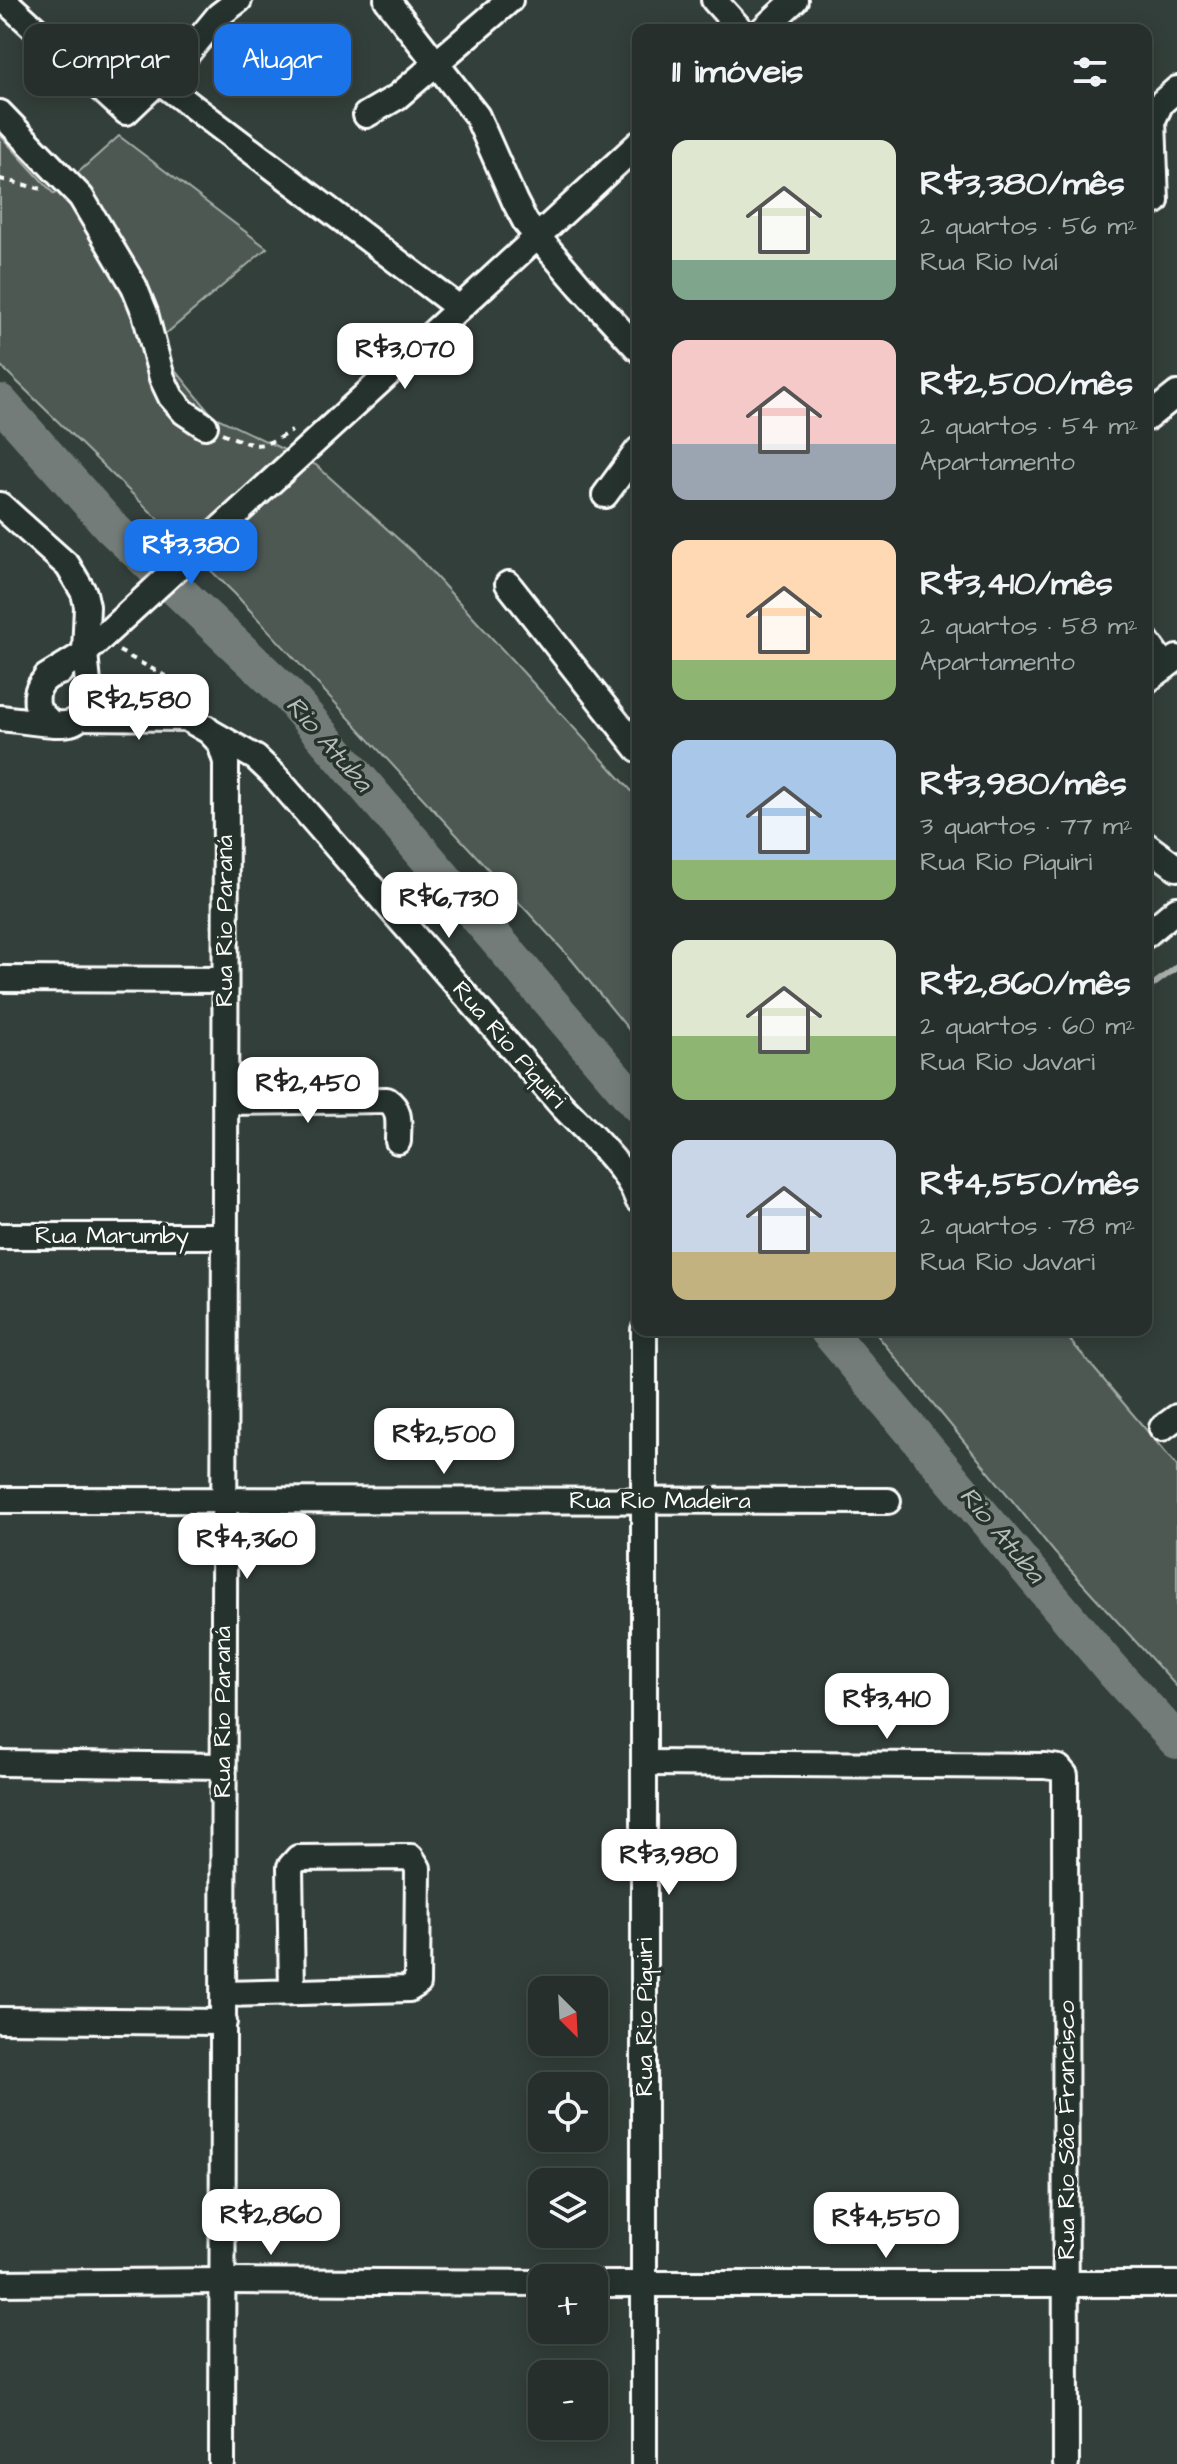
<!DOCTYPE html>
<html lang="pt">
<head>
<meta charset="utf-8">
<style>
  body { margin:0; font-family:"Architects Daughter",sans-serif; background:#2e3734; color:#f1f3f6; height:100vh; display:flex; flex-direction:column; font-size:30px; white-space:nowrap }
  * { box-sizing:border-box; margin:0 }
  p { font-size:26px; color:#a4a9a9 }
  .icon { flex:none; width:44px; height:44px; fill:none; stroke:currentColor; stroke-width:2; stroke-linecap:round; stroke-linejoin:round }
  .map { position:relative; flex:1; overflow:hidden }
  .drawer { position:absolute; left:632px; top:24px; width:520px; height:1312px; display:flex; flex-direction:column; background:#262f2c; border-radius:16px; box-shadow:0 4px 20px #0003,0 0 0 2px #424a48 }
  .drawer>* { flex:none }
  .hud { position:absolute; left:24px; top:24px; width:488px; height:72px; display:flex; gap:16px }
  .needle { width:52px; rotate:156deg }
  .controls { position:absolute; left:528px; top:1976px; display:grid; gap:16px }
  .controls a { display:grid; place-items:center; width:80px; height:80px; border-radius:16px; background:#262f2c; box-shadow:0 4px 20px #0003,0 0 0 2px #424a48; font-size:40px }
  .price { position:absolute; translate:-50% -68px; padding:0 18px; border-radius:16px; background:#fff; color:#222; font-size:26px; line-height:52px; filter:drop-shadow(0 2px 4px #0008) }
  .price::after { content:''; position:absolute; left:50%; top:48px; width:24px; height:18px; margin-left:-12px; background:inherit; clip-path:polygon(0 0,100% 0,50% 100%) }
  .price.selected { background:#1a73e8; color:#fff }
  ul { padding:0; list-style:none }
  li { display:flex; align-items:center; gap:24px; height:200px; padding:0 40px }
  li span { display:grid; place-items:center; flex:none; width:224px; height:160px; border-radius:16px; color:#555 }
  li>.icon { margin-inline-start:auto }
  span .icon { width:96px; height:96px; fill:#fffc; stroke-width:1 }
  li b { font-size:34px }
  h2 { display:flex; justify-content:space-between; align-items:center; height:96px; padding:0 40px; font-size:34px }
  .tag { padding:0 28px; border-radius:16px; background:#262f2c; box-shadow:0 4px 20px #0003,0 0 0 2px #424a48; font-size:28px; line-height:72px }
  .tag.selected { background:#1a73e8; color:#fff }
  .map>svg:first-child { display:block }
  .green { fill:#4d5853; stroke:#a6aca9; stroke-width:2 }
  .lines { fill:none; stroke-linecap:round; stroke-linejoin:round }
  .stream { stroke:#abb0ae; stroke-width:6 }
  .river { stroke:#737b78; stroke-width:36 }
  .minor-casing { stroke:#fff; stroke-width:30 }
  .path { stroke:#fff; stroke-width:4; stroke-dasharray:6 6; stroke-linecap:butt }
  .minor { stroke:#26332d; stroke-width:24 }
  .labels { text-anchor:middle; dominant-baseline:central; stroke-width:7; stroke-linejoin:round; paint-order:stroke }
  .street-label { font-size:24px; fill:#fff; stroke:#26332d }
  .water-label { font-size:26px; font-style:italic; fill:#b9bdbc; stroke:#26332d }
</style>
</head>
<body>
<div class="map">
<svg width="1177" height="2464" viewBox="0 0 1177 2464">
  <rect width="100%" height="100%" fill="#333f3a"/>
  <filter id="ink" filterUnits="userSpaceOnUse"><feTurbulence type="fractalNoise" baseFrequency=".0125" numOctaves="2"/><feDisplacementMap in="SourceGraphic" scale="16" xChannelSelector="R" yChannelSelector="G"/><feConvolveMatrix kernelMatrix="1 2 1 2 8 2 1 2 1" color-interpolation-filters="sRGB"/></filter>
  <g filter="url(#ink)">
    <!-- green -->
    <g class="green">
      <path d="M0,135L54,194L119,136L267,248L154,344L213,416L316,465L416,555L638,798V1041L572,960L235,594L0,365Z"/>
      <path d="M873,1330H1040L1044,1335L1069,1339L1177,1466V1687L1055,1553Z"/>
    </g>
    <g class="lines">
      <!-- stream -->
      <path class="stream" d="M1146,990L1177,967"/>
      <!-- river -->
      <g class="river">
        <path d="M0,402L111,527L288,695L638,1105"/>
        <path d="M827,1330L1113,1671L1177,1741"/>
      </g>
      <defs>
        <g id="minor">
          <path d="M4,0L126,112L186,55L219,15L239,0"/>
          <path d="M387,0L477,116L515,202L526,223L581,287L638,349"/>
          <path d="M714,0L741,30"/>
          <path d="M762,30L795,0"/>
          <path d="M159,81L459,308"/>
          <path d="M0,113L81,197L134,286L145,313L162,378L171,397L184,412L205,426"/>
          <path d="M366,115L397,97L510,0"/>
          <path d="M1156,201L1153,120L1161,103L1177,89"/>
          <path d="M1147,418L1177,394"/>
          <path d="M605,495L638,450"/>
          <path d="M0,505L68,566L84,593L87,606L85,653L89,693"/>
          <path d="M508,584L638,749"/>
          <path d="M1146,640L1165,667"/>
          <path d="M46,677L85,653L638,144"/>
          <path d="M1146,681L1177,658"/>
          <path d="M81,717L186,718L256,758L274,775L563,1107C588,1133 626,1166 638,1200"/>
          <path d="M0,718C15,719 59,727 70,723C79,721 84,714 88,706"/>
          <path d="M51,723L38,710C33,691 41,677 60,672"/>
          <path d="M206,728L220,743L226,762L222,2464"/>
          <path d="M1146,845L1177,868"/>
          <path d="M1146,935L1177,909"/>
          <path d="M0,979L225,980"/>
          <path d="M225,1102L387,1100C402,1110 398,1125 398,1141"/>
          <path d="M0,1236H224"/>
          <path d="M1162,1428L1177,1417"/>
          <path d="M0,1500L888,1501"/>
          <path d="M0,1763L223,1766"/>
          <path d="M646,1763L1045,1766L1059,1768L1065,1775L1066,2464"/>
          <path d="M224,1994L409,1989L417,1984L418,1868L411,1857L298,1858L290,1867L292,1991"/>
          <path d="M0,2020L224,2022"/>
          <path d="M0,2283L223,2281L542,2283"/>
          <path d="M594,2284H1177"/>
          <path d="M644,2464V1330"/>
        </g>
      </defs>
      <!-- minor casing -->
      <use href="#minor" class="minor-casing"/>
      <!-- path -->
      <g class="path">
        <path d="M0,179L42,189"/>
        <path d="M222,433C259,448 256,450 292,431"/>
        <path d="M119,651L169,678L175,683L180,696"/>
      </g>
      <!-- minor -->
      <use href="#minor" class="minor"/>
    </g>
  </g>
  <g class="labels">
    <!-- street labels -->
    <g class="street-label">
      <text transform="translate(225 921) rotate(-90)">Rua Rio Paraná</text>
      <text transform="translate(509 1045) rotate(49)">Rua Rio Piquiri</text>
      <text x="112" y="1236">Rua Marumby</text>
      <text x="660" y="1501">Rua Rio Madeira</text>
      <text transform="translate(223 1712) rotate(-90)">Rua Rio Paraná</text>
      <text transform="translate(645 2017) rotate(-90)">Rua Rio Piquiri</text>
      <text transform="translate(1067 2130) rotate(-90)">Rua Rio São Francisco</text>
    </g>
    <!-- water labels -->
    <g class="water-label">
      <text transform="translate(329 744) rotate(49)">Rio Atuba</text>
      <text transform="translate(1002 1535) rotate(50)">Rio Atuba</text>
    </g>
  </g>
</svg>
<div class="controls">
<a><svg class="needle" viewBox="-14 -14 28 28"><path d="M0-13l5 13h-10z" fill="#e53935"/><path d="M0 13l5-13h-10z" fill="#a4a9a9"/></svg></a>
<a><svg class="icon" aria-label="locate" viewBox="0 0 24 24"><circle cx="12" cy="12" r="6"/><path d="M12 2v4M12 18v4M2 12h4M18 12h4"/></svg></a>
<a><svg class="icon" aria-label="layers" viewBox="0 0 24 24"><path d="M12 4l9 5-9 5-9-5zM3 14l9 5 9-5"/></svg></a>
<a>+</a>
<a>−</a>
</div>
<b class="price" style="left:405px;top:391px">R$3,070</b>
<b class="price selected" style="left:191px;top:587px">R$3,380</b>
<b class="price" style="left:139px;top:742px">R$2,580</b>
<b class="price" style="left:449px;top:940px">R$6,730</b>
<b class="price" style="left:308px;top:1125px">R$2,450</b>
<b class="price" style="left:444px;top:1476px">R$2,500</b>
<b class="price" style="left:247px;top:1581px">R$4,360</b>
<b class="price" style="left:887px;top:1741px">R$3,410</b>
<b class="price" style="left:669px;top:1897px">R$3,980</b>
<b class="price" style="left:271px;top:2257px">R$2,860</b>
<b class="price" style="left:886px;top:2260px">R$4,550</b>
<div class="hud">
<a class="tag">Comprar</a>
<a class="tag selected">Alugar</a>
</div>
<section class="drawer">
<h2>11 imóveis<svg class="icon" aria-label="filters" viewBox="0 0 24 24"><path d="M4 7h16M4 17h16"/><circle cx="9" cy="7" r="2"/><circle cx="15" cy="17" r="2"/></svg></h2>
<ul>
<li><span style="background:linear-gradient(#dfe7d0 75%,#7fa58c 0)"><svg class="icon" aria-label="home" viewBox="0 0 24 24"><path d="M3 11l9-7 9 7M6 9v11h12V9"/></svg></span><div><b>R$3,380/mês</b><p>2 quartos · 56 m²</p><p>Rua Rio Ivaí</p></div></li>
<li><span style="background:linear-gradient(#f6c9c9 65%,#9aa5b1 0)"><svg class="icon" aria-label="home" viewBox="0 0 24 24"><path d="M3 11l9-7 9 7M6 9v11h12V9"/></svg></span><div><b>R$2,500/mês</b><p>2 quartos · 54 m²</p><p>Apartamento</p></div></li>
<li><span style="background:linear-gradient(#ffd9b3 75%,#8fb573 0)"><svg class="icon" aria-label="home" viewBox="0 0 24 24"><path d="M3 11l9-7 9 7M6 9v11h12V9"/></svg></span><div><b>R$3,410/mês</b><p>2 quartos · 58 m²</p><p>Apartamento</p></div></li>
<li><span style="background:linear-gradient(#a9c7e8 75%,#8fb573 0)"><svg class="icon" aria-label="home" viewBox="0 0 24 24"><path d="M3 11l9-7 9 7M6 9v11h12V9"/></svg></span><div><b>R$3,980/mês</b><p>3 quartos · 77 m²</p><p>Rua Rio Piquiri</p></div></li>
<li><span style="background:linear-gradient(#dfe7d0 60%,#8fb573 0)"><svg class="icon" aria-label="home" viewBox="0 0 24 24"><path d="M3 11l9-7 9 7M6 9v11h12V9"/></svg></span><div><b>R$2,860/mês</b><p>2 quartos · 60 m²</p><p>Rua Rio Javari</p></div></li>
<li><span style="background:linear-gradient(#c9d6e8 70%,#c2b280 0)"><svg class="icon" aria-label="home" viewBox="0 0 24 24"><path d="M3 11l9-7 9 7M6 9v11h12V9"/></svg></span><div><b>R$4,550/mês</b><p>2 quartos · 78 m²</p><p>Rua Rio Javari</p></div></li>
</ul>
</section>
</div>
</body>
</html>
